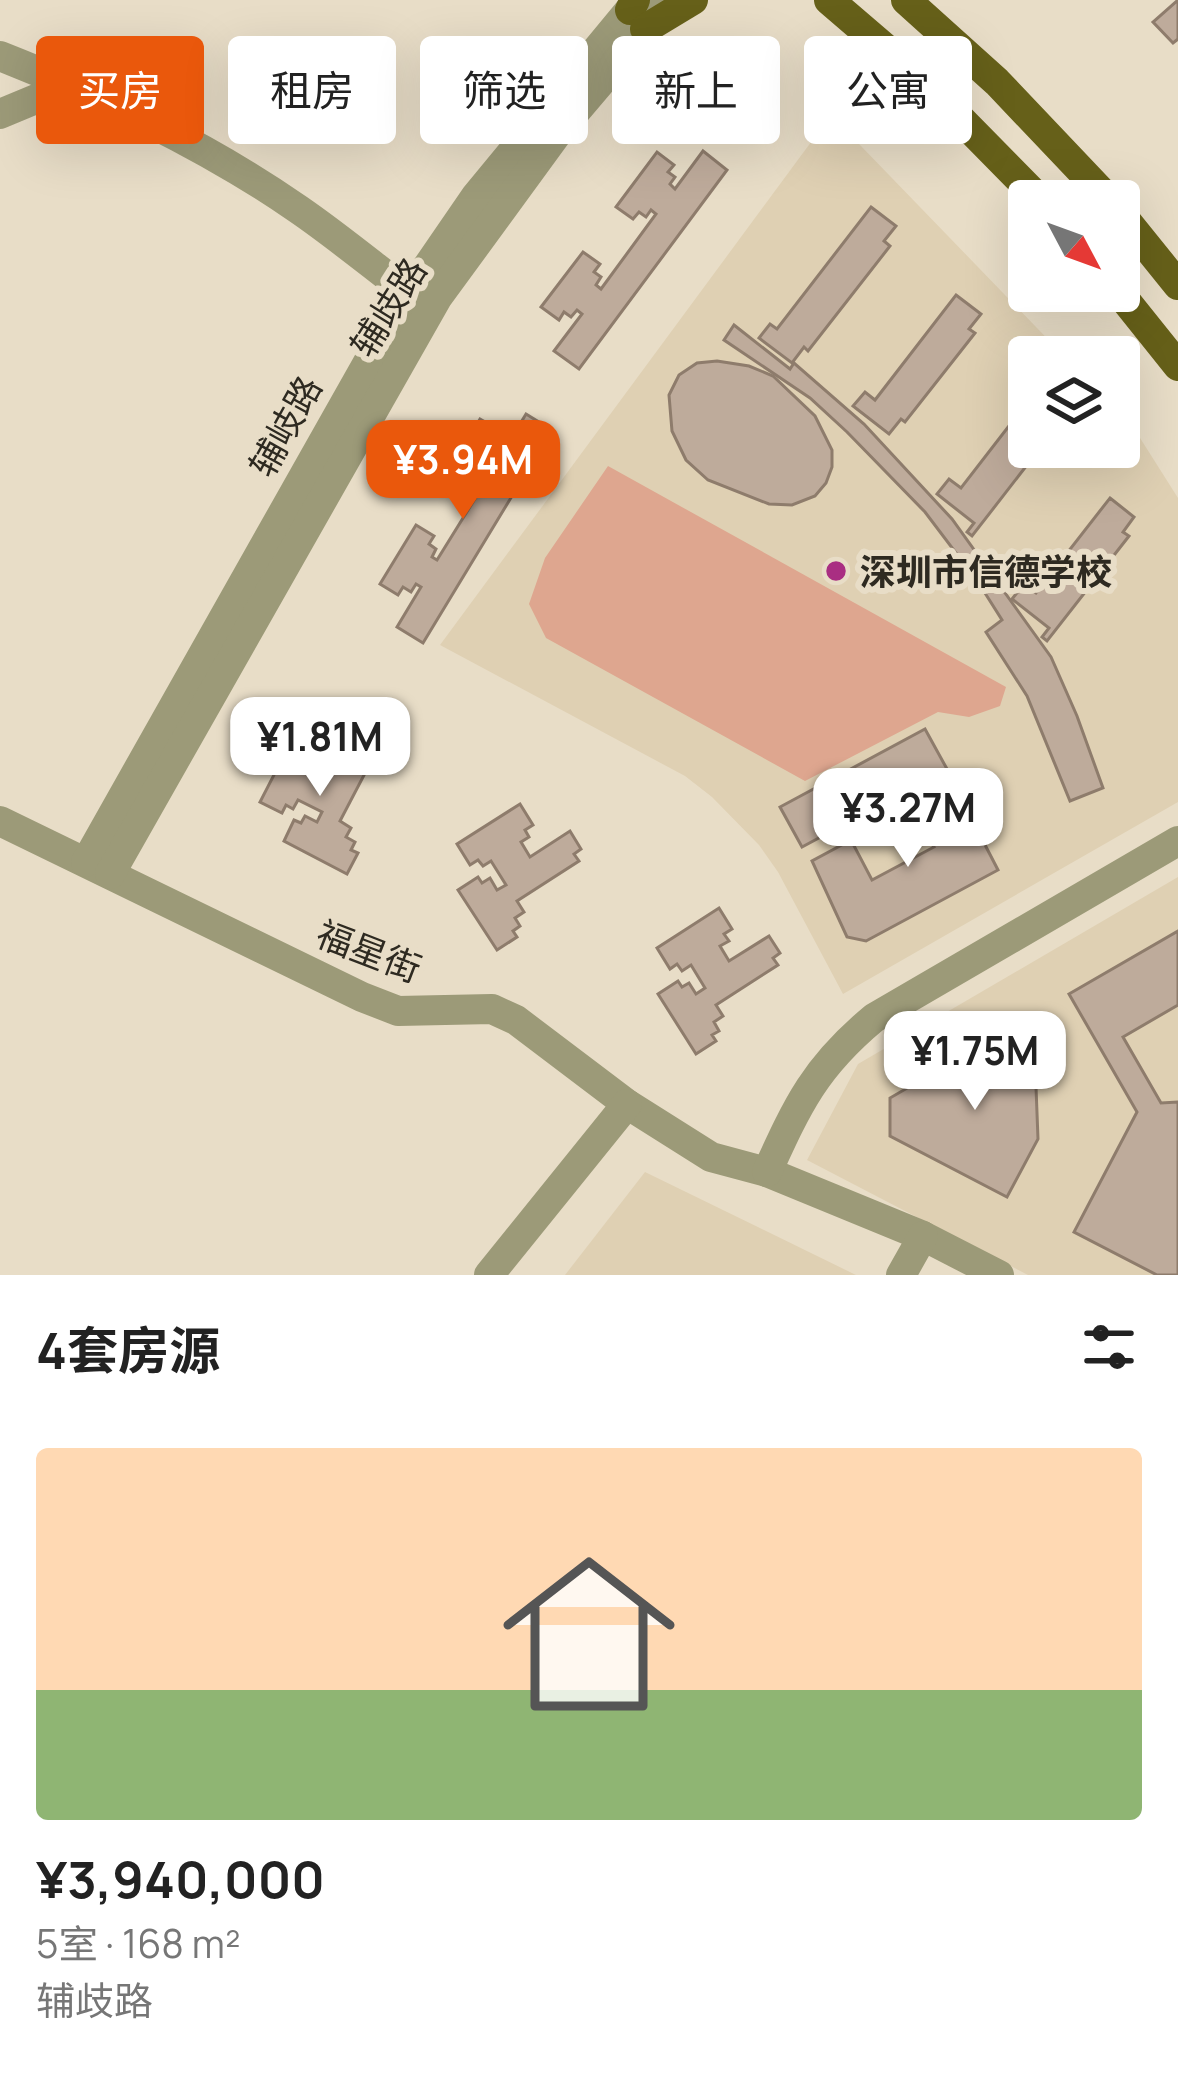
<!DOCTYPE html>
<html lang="zh">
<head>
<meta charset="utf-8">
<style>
  body { margin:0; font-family:Manrope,"Noto Sans SC",sans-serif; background:#f6f6f6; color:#222; height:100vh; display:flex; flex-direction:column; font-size:45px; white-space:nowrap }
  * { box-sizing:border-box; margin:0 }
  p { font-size:39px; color:#767676 }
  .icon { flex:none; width:66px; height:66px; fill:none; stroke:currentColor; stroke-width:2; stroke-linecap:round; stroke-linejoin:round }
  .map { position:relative; height:1275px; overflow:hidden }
  .panel { display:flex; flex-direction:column; background:#fff; flex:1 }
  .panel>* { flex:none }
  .top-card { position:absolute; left:36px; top:36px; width:1107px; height:108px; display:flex; gap:24px }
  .needle { width:78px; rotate:131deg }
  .fabs { position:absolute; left:1008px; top:180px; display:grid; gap:24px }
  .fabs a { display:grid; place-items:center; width:132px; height:132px; border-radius:12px; background:#fff; box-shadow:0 12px 48px #0002; font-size:60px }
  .price { position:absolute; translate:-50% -102px; padding:0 27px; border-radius:24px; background:#fff; color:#222; font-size:39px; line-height:78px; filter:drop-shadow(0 3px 6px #0008) }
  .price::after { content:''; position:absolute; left:50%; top:72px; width:36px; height:27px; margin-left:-18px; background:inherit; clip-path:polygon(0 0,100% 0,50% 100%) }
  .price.current { background:#ea580c; color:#fff }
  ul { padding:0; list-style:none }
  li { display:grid; align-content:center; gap:24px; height:636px; padding:0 36px }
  li span { display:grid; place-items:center; height:372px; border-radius:12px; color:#555 }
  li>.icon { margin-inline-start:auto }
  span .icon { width:216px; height:216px; fill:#fffc; stroke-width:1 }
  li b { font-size:51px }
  h2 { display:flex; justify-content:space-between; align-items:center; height:144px; padding:0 36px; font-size:51px }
  .chip { padding:0 42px; border-radius:12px; background:#fff; box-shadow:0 12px 48px #0002; font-size:42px; line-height:108px }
  .chip.current { background:#ea580c; color:#fff }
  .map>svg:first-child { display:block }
  .built { fill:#dfd0b3 }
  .green { fill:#dea68f }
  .building { fill:#beab9b; stroke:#8e7c6c; stroke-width:3 }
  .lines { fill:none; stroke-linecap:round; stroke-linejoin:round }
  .minor { stroke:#9c9a78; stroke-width:30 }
  .major { stroke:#666019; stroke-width:30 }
  .poi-dot { fill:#a92e82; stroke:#e8ddc7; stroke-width:4.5 }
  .labels { text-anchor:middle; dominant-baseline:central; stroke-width:12; stroke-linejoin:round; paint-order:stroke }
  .street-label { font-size:36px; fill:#2e2a21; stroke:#e8ddc7 }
  .poi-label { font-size:36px; font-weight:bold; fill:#2e2a21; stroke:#e8ddc7; text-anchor:start }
</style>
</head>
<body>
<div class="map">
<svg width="1178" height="1275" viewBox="0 0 1178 1275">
  <rect width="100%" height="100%" fill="#e8ddc7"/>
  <!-- built -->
  <g class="built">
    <path d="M831,115L1065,357H1029V447H1119V413L1135,430L1178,498V802L843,994L778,872L759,845L712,797L685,776L440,645Z"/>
    <path d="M1178,877V1275H1028L807,1160L858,1064Z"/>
    <path d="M645,1172L856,1275H565Z"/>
  </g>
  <!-- green -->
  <path class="green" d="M608,466L1006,687L1000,706L969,717L938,712L805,781L546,638L529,604L545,558Z"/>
  <!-- building -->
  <g class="building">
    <path d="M1178,0V39L1173,43L1153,22Z"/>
    <path d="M703,151L727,170L579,369L554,351L582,314L577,310L571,317L564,312L559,320L541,307L583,252L600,264L594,272L601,277L596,285L601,289L656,214L651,210L646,217L639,212L633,219L616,207L657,152L674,165L668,172L675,177L670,184L675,189Z"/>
    <path d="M871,207L896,226L884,241L890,246L808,351L804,347L792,363L759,338L770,324L777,329Z"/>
    <path d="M956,295L981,314L969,329L975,333L905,422L901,419L889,434L853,406L865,392L875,400Z"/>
    <path d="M734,325L790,369L794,363L864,424L952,519L1051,657L1077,716L1103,788L1070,801L1027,696L986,632L1002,620L978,582L925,512L847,432L810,398L724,340Z"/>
    <path d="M717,361L749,366L773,376L815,416L832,450V467L826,483L815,496L792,505L769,504L708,480L686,460L672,431L669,395L679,375L697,363Z"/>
    <path d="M1029,400V447H1041L972,536L967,532L974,523L937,494L949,479L961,488Z"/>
    <path d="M526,414L552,430L423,643L397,627L421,587L416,584L411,592L403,587L398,595L380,584L416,525L434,536L429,544L436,549L432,557L437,560L486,481L480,477L475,485L468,480L463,488L445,478L480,419L499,430L494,438L501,442L496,450L502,454Z"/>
    <path d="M1110,498L1134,517L1123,532L1129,536L1047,641L1042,637L1049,628L1012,599L1024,584L1036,593Z"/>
    <path d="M925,729L947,769L802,847L780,807Z"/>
    <path d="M352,735L371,745L367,752L374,756L340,821L351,828L346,837L355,842L351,850L358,853L347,874L284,841L294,820L301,823L305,816L317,822L322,812L298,800L293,809L286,805L282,813L260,802L294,736L316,748L312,756L319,760L314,769L330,777Z"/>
    <path d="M952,781L998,870L866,941L847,937L812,861L851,840L872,880L934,847L911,803Z"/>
    <path d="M520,804L533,825L525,830L529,837L521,842L530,857L570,831L581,849L574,854L579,861L517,901L524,912L515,918L520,926L513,931L517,937L497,950L458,890L478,877L482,883L490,878L497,890L506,885L491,861L483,866L478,860L470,865L457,844Z"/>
    <path d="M719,908L732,929L724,934L729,941L720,946L729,961L769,936L780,953L773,958L778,965L716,1005L723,1016L714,1022L719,1031L712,1035L716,1041L696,1054L658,994L678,981L682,987L689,983L696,994L705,988L691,965L682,971L677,964L670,969L657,948Z"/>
    <path d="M1178,931V1005L1123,1037L1161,1103L1178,1102V1275H1157L1074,1232L1137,1112L1069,994Z"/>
    <path d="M1014,1026L1035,1061L1038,1139L1007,1197L890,1136V1098Z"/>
  </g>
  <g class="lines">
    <!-- minor -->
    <g class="minor">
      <path d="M0,56C104,97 206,145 298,209C336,235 372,265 409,293"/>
      <path d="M0,114L72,84"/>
      <path d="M0,821L362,997L398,1011L492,1009L516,1020L627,1104L711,1157L767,1172L923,1236L999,1275"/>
      <path d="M86,862L397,311L476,196L638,0"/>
      <path d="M110,874L437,298L559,131L660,12"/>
      <path d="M767,1172C798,1104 815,1067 874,1018L1178,841"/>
      <path d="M489,1275L627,1104"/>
      <path d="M901,1275L923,1236"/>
    </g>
    <!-- major -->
    <g class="major">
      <path d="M829,0L921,79L1041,201"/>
      <path d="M906,0L997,82L1110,201"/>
      <path d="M630,10L635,0"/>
      <path d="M645,29L693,0"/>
      <path d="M1119,212L1178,285"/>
      <path d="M1118,291L1178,366"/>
    </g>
  </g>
  <!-- markers -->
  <circle class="poi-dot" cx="836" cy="571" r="12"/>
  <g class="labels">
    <!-- street labels -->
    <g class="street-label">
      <text transform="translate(388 307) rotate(-58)">辅歧路</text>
      <text transform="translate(285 426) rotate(-61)">辅岐路</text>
      <text transform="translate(369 951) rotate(21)">福星街</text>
    </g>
    <!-- poi labels -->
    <g class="poi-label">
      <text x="860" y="571">深圳市信德学校</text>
    </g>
  </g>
</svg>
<div class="fabs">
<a><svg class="needle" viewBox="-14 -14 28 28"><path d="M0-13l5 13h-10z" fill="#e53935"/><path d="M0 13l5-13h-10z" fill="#767676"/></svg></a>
<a><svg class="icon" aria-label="layers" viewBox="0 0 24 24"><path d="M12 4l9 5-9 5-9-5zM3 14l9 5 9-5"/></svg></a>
</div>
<b class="price current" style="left:463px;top:522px">¥3.94M</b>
<b class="price" style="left:320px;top:799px">¥1.81M</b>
<b class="price" style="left:908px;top:870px">¥3.27M</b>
<b class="price" style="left:975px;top:1113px">¥1.75M</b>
<div class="top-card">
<a class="chip current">买房</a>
<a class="chip">租房</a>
<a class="chip">筛选</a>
<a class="chip">新上</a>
<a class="chip">公寓</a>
</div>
</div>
<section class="panel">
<h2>4套房源<svg class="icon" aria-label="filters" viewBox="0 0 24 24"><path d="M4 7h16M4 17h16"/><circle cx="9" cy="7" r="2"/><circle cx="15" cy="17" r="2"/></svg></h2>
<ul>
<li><span style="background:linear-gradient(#ffd9b3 65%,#8fb573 0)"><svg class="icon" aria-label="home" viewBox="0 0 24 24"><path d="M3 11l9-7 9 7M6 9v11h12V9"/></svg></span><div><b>¥3,940,000</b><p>5室 · 168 m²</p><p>辅歧路</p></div></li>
</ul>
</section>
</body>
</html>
